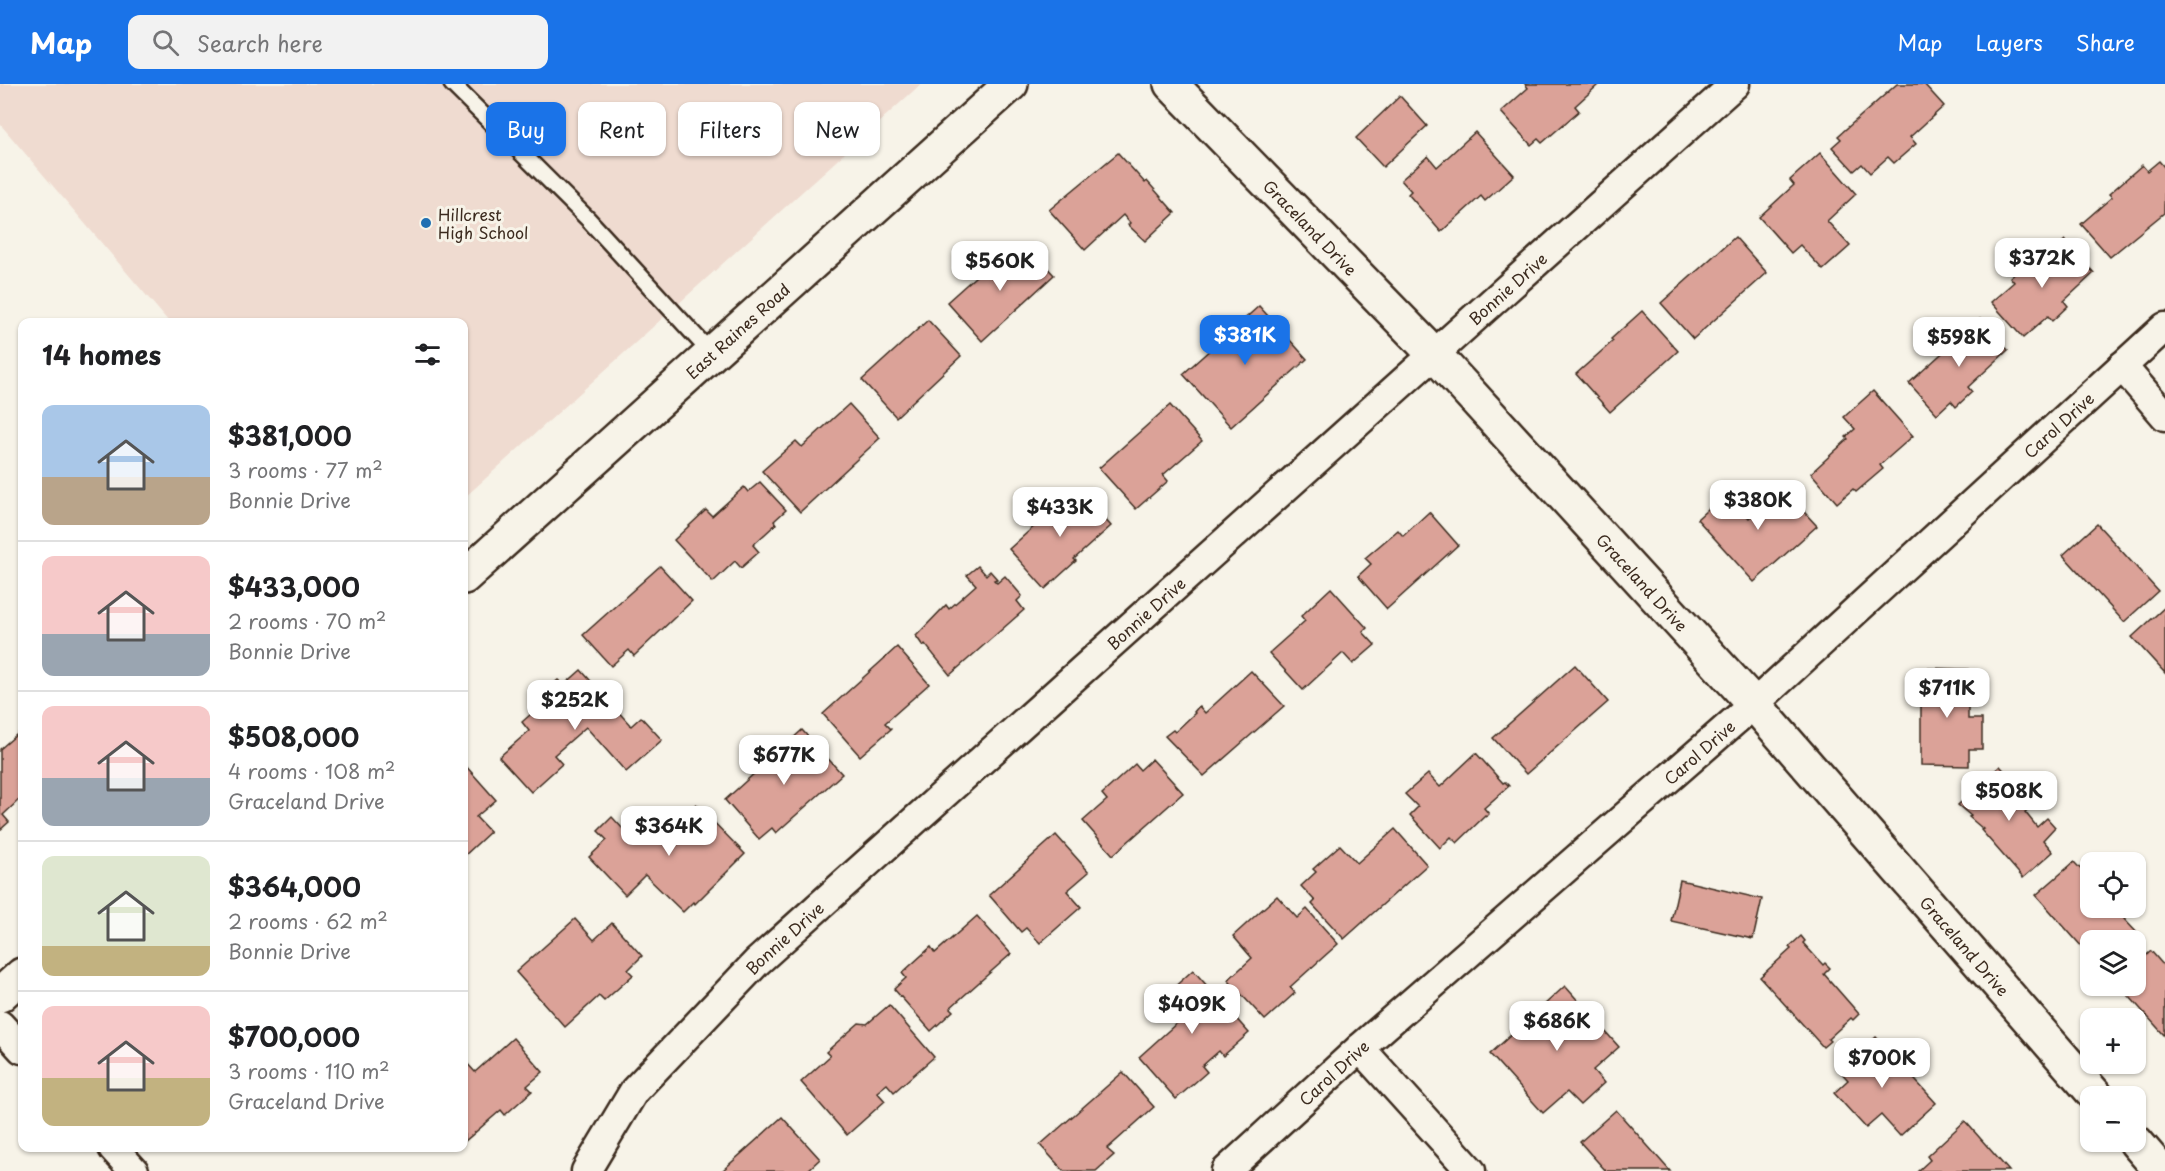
<!DOCTYPE html>
<html lang="en">
<head>
<meta charset="utf-8">
<style>
  body { margin:0; font-family:"Playpen Sans",sans-serif; background:#f2f2f2; color:#202124; height:100vh; display:flex; flex-direction:column; font-size:22px; white-space:nowrap }
  * { box-sizing:border-box; margin:0 }
  p { font-size:20px; color:#757577 }
  .icon { flex:none; width:33px; height:33px; fill:none; stroke:currentColor; stroke-width:2; stroke-linecap:round; stroke-linejoin:round }
  .map { position:relative; flex:1; overflow:hidden }
  .sheet { position:absolute; left:18px; top:234px; width:450px; height:834px; display:flex; flex-direction:column; background:#fff; border-radius:12px; box-shadow:0 2px 4px #0004 }
  .sheet>* { flex:none }
  .guide { position:absolute; left:486px; top:18px; width:570px; height:54px; display:flex; gap:12px }
  .fabs { position:absolute; left:2080px; top:768px; display:grid; gap:12px }
  .fabs a { display:grid; place-items:center; width:66px; height:66px; border-radius:12px; background:#fff; box-shadow:0 2px 4px #0004; font-size:30px }
  .price { position:absolute; translate:-50% -51px; padding:0 14px; border-radius:12px; background:#fff; color:#222; font-size:20px; line-height:39px; filter:drop-shadow(0 2px 3px #0008) }
  .price::after { content:''; position:absolute; left:50%; top:36px; width:18px; height:14px; margin-left:-9px; background:inherit; clip-path:polygon(0 0,100% 0,50% 100%) }
  .price.selected { background:#1a73e8; color:#fff }
  ul { padding:0; list-style:none }
  li { display:flex; align-items:center; gap:18px; height:150px; padding:0 24px }
  li+li { border-top:2px solid #e0e0e0 }
  li span { display:grid; place-items:center; flex:none; width:168px; height:120px; border-radius:12px; color:#555 }
  li>.icon { margin-inline-start:auto }
  span .icon { width:72px; height:72px; fill:#fffc; stroke-width:1 }
  li b { font-size:26px }
  h2 { display:flex; justify-content:space-between; align-items:center; height:72px; padding:0 24px; font-size:26px }
  .tag { padding:0 21px; border-radius:12px; background:#fff; box-shadow:0 2px 4px #0004; font-size:21px; line-height:54px }
  .tag.selected { background:#1a73e8; color:#fff }
  header { display:flex; align-items:center; gap:36px; box-sizing:border-box; height:84px; padding:0 30px; background:#1a73e8; color:#fff }
  header strong { font-size:28px }
  nav { display:flex; gap:33px; margin-inline-start:auto; font-size:21px }
  .search { width:420px; height:54px; background:#f2f2f2; display:flex; align-items:center; gap:15px; box-sizing:border-box; padding:0 21px; border-radius:12px; color:#757577; font-size:22px }
  .map>svg:first-child { display:block }
  .built { fill:#efdbd0 }
  .building { fill:#dba298; stroke:#3b2a1e; stroke-width:1.5 }
  .lines { fill:none; stroke-linecap:round; stroke-linejoin:round }
  .service-casing { stroke:#3b2a1e; stroke-width:20 }
  .minor-casing { stroke:#3b2a1e; stroke-width:33 }
  .tertiary-casing { stroke:#3b2a1e; stroke-width:38 }
  .secondary-casing { stroke:#3b2a1e; stroke-width:38 }
  .service { stroke:#f7f3e8; stroke-width:15 }
  .minor { stroke:#f7f3e8; stroke-width:28 }
  .tertiary { stroke:#f7f3e8; stroke-width:33 }
  .secondary { stroke:#f7f3e8; stroke-width:33 }
  .poi-dot { fill:#1f6fb2; stroke:#f7f3e8; stroke-width:2 }
  .labels { text-anchor:middle; dominant-baseline:central; stroke-width:6; stroke-linejoin:round; paint-order:stroke }
  .poi-label { font-size:16px; fill:#3b2a1e; stroke:#f7f3e8; text-anchor:start }
  .street-label { font-size:16px; fill:#3b2a1e; stroke:#f7f3e8 }
</style>
</head>
<body>
<header>
<strong>Map</strong>
<div class="search"><svg class="icon" aria-label="search" viewBox="0 0 24 24"><circle cx="10" cy="10" r="6"/><path d="M15 15l6 6"/></svg>Search here</div>
<nav><a>Map</a><a>Layers</a><a>Share</a></nav>
</header>
<div class="map">
<svg width="2165" height="1087" viewBox="0 0 2165 1087">
  <rect width="100%" height="100%" fill="#f7f3e8"/>
  <filter id="ink" filterUnits="userSpaceOnUse"><feTurbulence type="fractalNoise" baseFrequency=".0167" numOctaves="2"/><feDisplacementMap in="SourceGraphic" scale="12" xChannelSelector="R" yChannelSelector="G"/><feConvolveMatrix kernelMatrix="1 2 1 2 8 2 1 2 1" color-interpolation-filters="sRGB"/></filter>
  <g filter="url(#ink)">
    <!-- built -->
    <path class="built" d="M0,0H921L464,414V238H169L0,40Z"/>
    <!-- building -->
    <g class="building">
      <path d="M1525,0H1597L1598,1L1575,22L1579,27L1542,59L1538,55L1531,61L1501,28L1528,4Z"/>
      <path d="M1897,0H1924L1944,22L1910,53L1916,60L1894,79L1888,73L1870,89L1862,80L1854,87L1832,63L1841,55L1838,52Z"/>
      <path d="M1400,12L1427,42L1383,83L1356,54Z"/>
      <path d="M1475,48L1514,91L1485,117L1481,112L1441,148L1408,110L1411,107L1401,96L1428,72L1437,83Z"/>
      <path d="M1118,69L1145,99L1147,97L1175,129L1145,157L1128,141L1130,139L1123,131L1085,166L1049,126Z"/>
      <path d="M1820,69L1856,110L1827,137L1850,162L1823,186L1800,161L1791,169L1759,133L1794,101L1790,96Z"/>
      <path d="M2159,77L2165,84L2164,129L2110,173L2081,140L2112,113L2109,110L2142,81L2147,87Z"/>
      <path d="M1735,153L1767,189L1693,255L1661,219Z"/>
      <path d="M2065,156L2094,189L2064,217L2068,222L2052,237L2048,232L2023,254L1991,218L2014,198L2010,193L2035,172L2040,178Z"/>
      <path d="M1025,160L1054,191L982,257L947,218L985,184L991,191Z"/>
      <path d="M1259,222L1307,275L1231,343L1183,290Z"/>
      <path d="M1642,227L1678,267L1610,328L1576,290L1613,257L1611,255Z"/>
      <path d="M1980,235L2008,266L1968,303L1972,308L1956,323L1951,317L1937,330L1909,299Z"/>
      <path d="M928,236L961,272L896,333L862,296Z"/>
      <path d="M1873,307L1913,352L1880,381L1883,385L1856,408L1853,405L1837,419L1811,389L1848,355L1846,353L1855,345L1844,333Z"/>
      <path d="M849,320L880,354L800,428L762,387L796,357L802,363Z"/>
      <path d="M1170,321L1202,357L1163,391L1168,397L1136,425L1099,384Z"/>
      <path d="M760,398L786,426L774,437L776,440L753,461L759,468L741,484L735,477L713,498L674,456L706,426L712,432L744,403L748,408Z"/>
      <path d="M1077,404L1111,442L1074,475L1076,477L1045,505L1009,465Z"/>
      <path d="M1782,404L1817,442L1754,498L1697,435L1726,409L1749,434L1751,432L1749,430Z"/>
      <path d="M1429,428L1458,461L1387,525L1358,492L1371,480L1365,474L1398,446L1403,452Z"/>
      <path d="M2097,440L2158,507L2124,538L2063,471Z"/>
      <path d="M660,482L692,517L634,572L629,566L611,582L583,551Z"/>
      <path d="M978,482L986,491L990,487L997,495L994,496L997,499L1005,492L1022,512L1017,517L1024,526L950,591L925,560L923,562L916,552L946,521L949,525L976,501L967,491Z"/>
      <path d="M1331,504L1367,544L1363,548L1375,561L1353,580L1343,569L1303,606L1269,569L1305,537L1301,532Z"/>
      <path d="M2165,523V589L2132,553Z"/>
      <path d="M897,563L929,600L885,639L891,645L860,672L823,630Z"/>
      <path d="M1575,581L1608,618L1526,690L1493,654Z"/>
      <path d="M1921,584L1968,585V635H1982V665H1969V682L1921,681Z"/>
      <path d="M581,586L631,642L641,633L662,656L626,688L586,643L554,671L562,680L531,708L499,673L529,647L522,638L539,623L534,617L558,596L564,601Z"/>
      <path d="M1251,587L1284,622L1204,692L1165,652L1173,646L1175,648L1195,629L1194,628L1199,622L1205,629Z"/>
      <path d="M22,646V713L3,731L9,738L0,746V665Z"/>
      <path d="M802,646L842,690L776,749L772,744L759,755L725,716Z"/>
      <path d="M1476,669L1503,699L1505,698L1509,702L1484,724L1489,730L1486,733L1485,732L1457,759L1451,753L1440,764L1410,731L1418,723L1405,710L1428,690L1440,703Z"/>
      <path d="M1152,675L1183,709L1113,771L1083,737L1107,716L1102,710L1135,680L1140,686Z"/>
      <path d="M464,680L496,716L476,733L490,748L464,772Z"/>
      <path d="M2000,682L2020,704L2017,707L2023,713L2026,711L2029,714L2026,717L2031,723L2025,728L2037,743L2047,734L2055,743L2043,756L2053,768L2023,794L1981,746L1983,745L1969,733L1971,732L1958,721Z"/>
      <path d="M696,720L745,770L695,820L693,818L683,828L645,791L625,811L589,773L607,756L598,747L612,733L624,746L634,737L652,756L675,735L677,738Z"/>
      <path d="M1395,745L1427,781L1344,855L1312,820L1315,817L1301,802L1316,788L1313,785L1340,761L1357,779Z"/>
      <path d="M1056,751L1089,788L1067,807L1081,823L1040,859L1026,844L1021,848L989,811Z"/>
      <path d="M2074,778L2091,796V824H2136V816L2140,820L2124,835L2140,852L2135,856H2091V873L2036,811Z"/>
      <path d="M1680,796L1762,815L1753,855L1671,837Z"/>
      <path d="M1277,812L1297,834L1307,825L1338,860L1290,903L1295,909L1265,936L1228,896L1252,874L1233,852Z"/>
      <path d="M977,832L1011,870L950,924L953,927L931,947L894,905L906,894L902,889L931,863L935,869Z"/>
      <path d="M575,835L594,856L612,839L642,872L628,886L633,891L604,917L599,912L565,943L516,888Z"/>
      <path d="M1801,852L1805,857L1803,859L1823,881L1825,879L1830,884L1824,890L1859,930L1853,936L1851,934L1828,955L1830,957L1823,963L1760,893L1791,865L1789,863Z"/>
      <path d="M2151,867L2165,883V952L2120,902H2136V881Z"/>
      <path d="M1193,886L1249,949L1223,972L1219,967L1202,982L1207,988L1176,1015L1139,973L1178,938L1159,917Z"/>
      <path d="M1565,902L1619,963L1593,986L1604,999L1580,1021L1567,1008L1543,1029L1490,970Z"/>
      <path d="M889,921L934,973L894,1008L887,1000L877,1008L885,1017L847,1051L801,998L830,972L826,968L859,939L867,940Z"/>
      <path d="M1876,953L1936,1019L1900,1052L1881,1031L1866,1044L1834,1009L1848,996L1839,986Z"/>
      <path d="M513,954L543,988L527,1002L532,1007L505,1031L501,1026L464,1058V976L475,988Z"/>
      <path d="M1123,988L1154,1023L1107,1065L1114,1071L1096,1087H1064L1040,1061Z"/>
      <path d="M1616,1026L1670,1087H1606L1580,1058Z"/>
      <path d="M782,1033L820,1075L807,1087H722Z"/>
      <path d="M1965,1037L2009,1087H1918L1930,1076L1927,1072Z"/>
    </g>
    <g class="lines">
      <defs>
        <path id="service" d="M452,0L588,135L712,270"/>
        <g id="minor">
          <path d="M2122,282L2165,332"/>
          <path d="M0,941L22,965"/>
          <path d="M1360,964L1471,1087"/>
          <path d="M113,1064L134,1087"/>
          <path id="s1" d="M586,1087L634,1007L757,878L1735,0"/>
          <path id="s2" d="M1226,1087L1360,964L1754,620L2165,243"/>
        </g>
        <g id="tertiary">
          <path id="s3" d="M1171,0L1434,270L1754,620L2096,1012"/>
          <path d="M2136,1058L2161,1087"/>
        </g>
        <g id="secondary">
          <path id="s4" d="M464,493L1011,0"/>
          <path d="M0,911L22,891"/>
        </g>
      </defs>
      <!-- service casing -->
      <use href="#service" class="service-casing"/>
      <!-- minor casing -->
      <use href="#minor" class="minor-casing"/>
      <!-- tertiary casing -->
      <use href="#tertiary" class="tertiary-casing"/>
      <!-- secondary casing -->
      <use href="#secondary" class="secondary-casing"/>
      <!-- service -->
      <use href="#service" class="service"/>
      <!-- minor -->
      <use href="#minor" class="minor"/>
      <!-- tertiary -->
      <use href="#tertiary" class="tertiary"/>
      <!-- secondary -->
      <use href="#secondary" class="secondary"/>
    </g>
  </g>
  <!-- markers -->
  <circle class="poi-dot" cx="426" cy="139" r="6"/>
  <g class="labels">
    <!-- poi labels -->
    <g class="poi-label">
      <text x="438" y="130">Hillcrest<tspan x="438" dy="18">High School</tspan></text>
    </g>
    <!-- street labels -->
    <g class="street-label">
      <text stroke="none"><textPath href="#s3" startOffset="200">Graceland Drive</textPath></text>
      <text stroke="none"><textPath href="#s1" startOffset="1280">Bonnie Drive</textPath></text>
      <text stroke="none"><textPath href="#s4" startOffset="368">East Raines Road</textPath></text>
      <text stroke="none"><textPath href="#s2" startOffset="1118">Carol Drive</textPath></text>
      <text stroke="none"><textPath href="#s3" startOffset="686">Graceland Drive</textPath></text>
      <text stroke="none"><textPath href="#s1" startOffset="794">Bonnie Drive</textPath></text>
      <text stroke="none"><textPath href="#s2" startOffset="632">Carol Drive</textPath></text>
      <text stroke="none"><textPath href="#s1" startOffset="308">Bonnie Drive</textPath></text>
      <text stroke="none"><textPath href="#s3" startOffset="1172">Graceland Drive</textPath></text>
      <text stroke="none"><textPath href="#s2" startOffset="146">Carol Drive</textPath></text>
    </g>
  </g>
</svg>
<div class="fabs">
<a><svg class="icon" aria-label="locate" viewBox="0 0 24 24"><circle cx="12" cy="12" r="6"/><path d="M12 2v4M12 18v4M2 12h4M18 12h4"/></svg></a>
<a><svg class="icon" aria-label="layers" viewBox="0 0 24 24"><path d="M12 4l9 5-9 5-9-5zM3 14l9 5 9-5"/></svg></a>
<a>+</a>
<a>−</a>
</div>
<b class="price" style="left:2042px;top:205px">$372K</b>
<b class="price" style="left:1000px;top:208px">$560K</b>
<b class="price selected" style="left:1245px;top:282px">$381K</b>
<b class="price" style="left:1959px;top:284px">$598K</b>
<b class="price" style="left:1758px;top:447px">$380K</b>
<b class="price" style="left:1060px;top:454px">$433K</b>
<b class="price" style="left:1947px;top:635px">$711K</b>
<b class="price" style="left:575px;top:647px">$252K</b>
<b class="price" style="left:784px;top:702px">$677K</b>
<b class="price" style="left:2009px;top:738px">$508K</b>
<b class="price" style="left:669px;top:773px">$364K</b>
<b class="price" style="left:1192px;top:951px">$409K</b>
<b class="price" style="left:1557px;top:968px">$686K</b>
<b class="price" style="left:1882px;top:1005px">$700K</b>
<div class="guide">
<a class="tag selected">Buy</a>
<a class="tag">Rent</a>
<a class="tag">Filters</a>
<a class="tag">New</a>
</div>
<section class="sheet">
<h2>14 homes<svg class="icon" aria-label="filters" viewBox="0 0 24 24"><path d="M4 7h16M4 17h16"/><circle cx="9" cy="7" r="2"/><circle cx="15" cy="17" r="2"/></svg></h2>
<ul>
<li><span style="background:linear-gradient(#a9c7e8 60%,#b9a48a 0)"><svg class="icon" aria-label="home" viewBox="0 0 24 24"><path d="M3 11l9-7 9 7M6 9v11h12V9"/></svg></span><div><b>$381,000</b><p>3 rooms · 77 m²</p><p>Bonnie Drive</p></div></li>
<li><span style="background:linear-gradient(#f6c9c9 65%,#9aa5b1 0)"><svg class="icon" aria-label="home" viewBox="0 0 24 24"><path d="M3 11l9-7 9 7M6 9v11h12V9"/></svg></span><div><b>$433,000</b><p>2 rooms · 70 m²</p><p>Bonnie Drive</p></div></li>
<li><span style="background:linear-gradient(#f6c9c9 60%,#9aa5b1 0)"><svg class="icon" aria-label="home" viewBox="0 0 24 24"><path d="M3 11l9-7 9 7M6 9v11h12V9"/></svg></span><div><b>$508,000</b><p>4 rooms · 108 m²</p><p>Graceland Drive</p></div></li>
<li><span style="background:linear-gradient(#dfe7d0 75%,#c2b280 0)"><svg class="icon" aria-label="home" viewBox="0 0 24 24"><path d="M3 11l9-7 9 7M6 9v11h12V9"/></svg></span><div><b>$364,000</b><p>2 rooms · 62 m²</p><p>Bonnie Drive</p></div></li>
<li><span style="background:linear-gradient(#f6c9c9 60%,#c2b280 0)"><svg class="icon" aria-label="home" viewBox="0 0 24 24"><path d="M3 11l9-7 9 7M6 9v11h12V9"/></svg></span><div><b>$700,000</b><p>3 rooms · 110 m²</p><p>Graceland Drive</p></div></li>
</ul>
</section>
</div>
</body>
</html>
